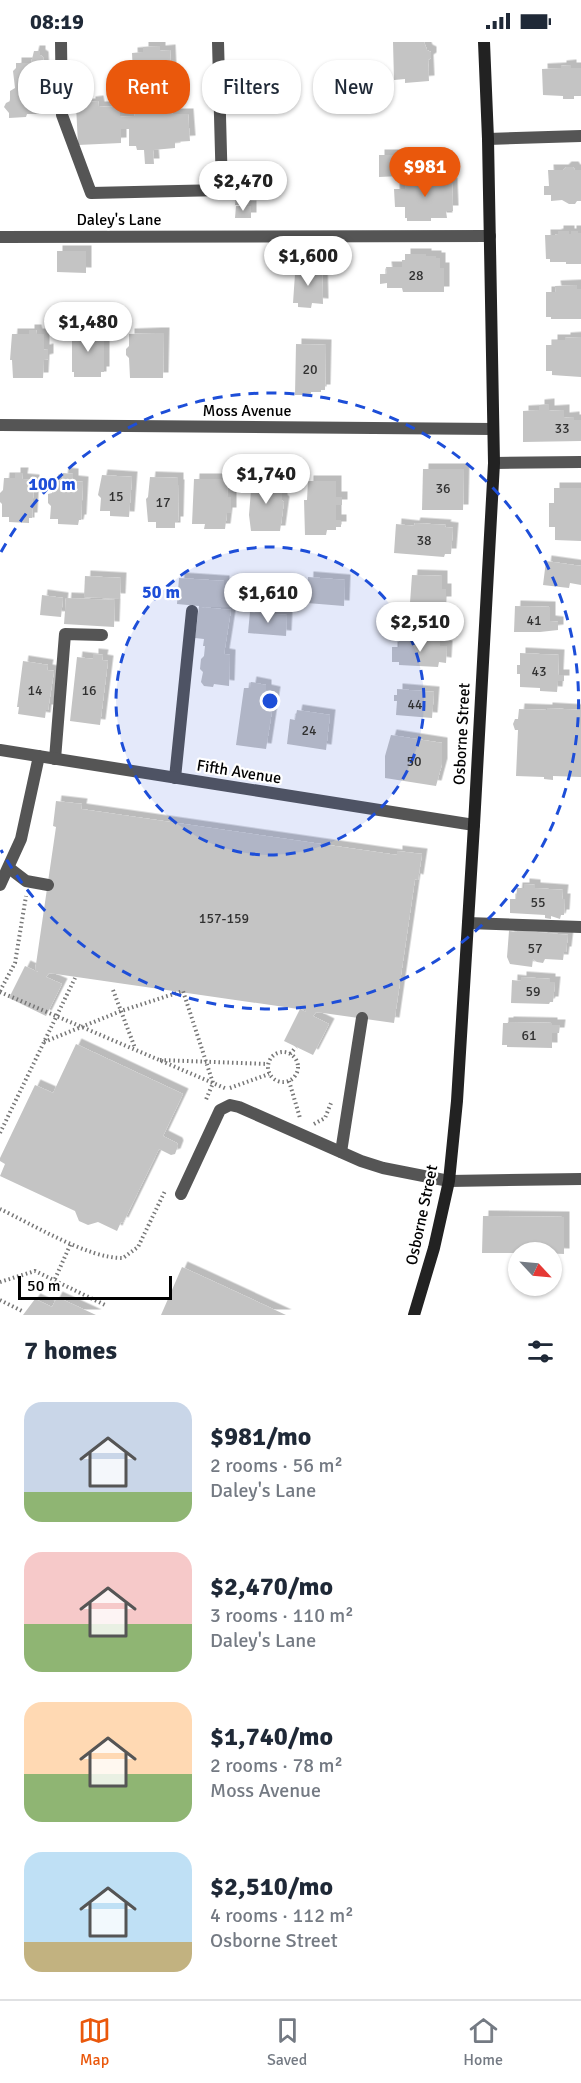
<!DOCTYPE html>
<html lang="en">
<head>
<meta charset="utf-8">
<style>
  body { margin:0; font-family:Signika,sans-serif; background:#f6f6f7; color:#1f2937; height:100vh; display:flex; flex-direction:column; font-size:22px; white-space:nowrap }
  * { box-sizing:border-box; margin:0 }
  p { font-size:20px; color:#747a83 }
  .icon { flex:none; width:33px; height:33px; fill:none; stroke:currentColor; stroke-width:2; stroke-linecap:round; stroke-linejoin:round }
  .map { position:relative; height:1273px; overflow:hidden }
  .details { display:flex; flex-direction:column; background:#fff; flex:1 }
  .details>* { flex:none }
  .guide { position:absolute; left:18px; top:18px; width:546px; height:54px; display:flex; gap:12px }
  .needle { width:39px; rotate:116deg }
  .fabs { position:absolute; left:508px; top:1200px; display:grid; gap:12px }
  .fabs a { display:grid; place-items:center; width:54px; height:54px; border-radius:50%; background:#fff; box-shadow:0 2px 4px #0004; font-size:30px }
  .scale { position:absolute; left:18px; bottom:15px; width:154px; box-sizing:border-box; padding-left:6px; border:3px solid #000; border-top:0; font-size:16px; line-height:21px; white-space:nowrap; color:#000; -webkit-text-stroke:4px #fff; paint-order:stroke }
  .price { position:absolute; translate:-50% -51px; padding:0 14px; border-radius:21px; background:#fff; color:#222; font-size:20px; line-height:39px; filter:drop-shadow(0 2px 3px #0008) }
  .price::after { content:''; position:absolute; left:50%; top:36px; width:18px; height:14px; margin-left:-9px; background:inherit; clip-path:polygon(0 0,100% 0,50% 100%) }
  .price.current { background:#ea580c; color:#fff }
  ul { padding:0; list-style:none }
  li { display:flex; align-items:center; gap:18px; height:150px; padding:0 24px }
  li span { display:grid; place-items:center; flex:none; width:168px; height:120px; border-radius:18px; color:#555 }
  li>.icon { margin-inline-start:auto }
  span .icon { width:72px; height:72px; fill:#fffc; stroke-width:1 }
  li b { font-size:26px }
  h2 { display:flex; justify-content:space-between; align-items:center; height:72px; padding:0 24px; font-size:26px }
  .chip { padding:0 21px; border-radius:24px; background:#fff; box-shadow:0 2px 4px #0004; font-size:21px; line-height:54px }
  .chip.current { background:#ea580c; color:#fff }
  .status { display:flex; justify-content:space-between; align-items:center; height:42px; padding:0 30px; background:#fff; direction:ltr }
  .status svg { height:16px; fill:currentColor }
  .dock { display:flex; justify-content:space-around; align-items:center; height:84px; border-top:2px solid #e0e1e3; background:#fff; font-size:16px; color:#747a83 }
  .dock a { display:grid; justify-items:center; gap:3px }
  .dock .current { color:#ea580c }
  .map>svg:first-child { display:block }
  .building { fill:#c4c4c4; filter:url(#shadow) }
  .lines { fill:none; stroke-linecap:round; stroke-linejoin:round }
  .path { stroke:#777; stroke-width:4; stroke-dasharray:1.5 3; stroke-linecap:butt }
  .service { stroke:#555; stroke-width:12 }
  .minor { stroke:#555; stroke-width:12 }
  .tertiary { stroke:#555; stroke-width:12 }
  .secondary { stroke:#222; stroke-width:12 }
  .ring { fill:none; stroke:#1d4ed8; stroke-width:3; stroke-dasharray:10 8 }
  .labels { text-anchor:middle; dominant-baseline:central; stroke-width:4.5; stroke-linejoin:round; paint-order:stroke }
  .number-label { font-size:14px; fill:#313131 }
  .street-label { font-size:16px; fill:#000; stroke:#fff }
  .centre { fill:#1d4ed8; stroke:#fff; stroke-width:3 }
  .ring-label { font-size:18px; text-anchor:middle; font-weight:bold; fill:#1d4ed8; stroke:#fff; stroke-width:4.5; stroke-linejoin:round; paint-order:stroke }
</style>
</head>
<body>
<div class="status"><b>08:19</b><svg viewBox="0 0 49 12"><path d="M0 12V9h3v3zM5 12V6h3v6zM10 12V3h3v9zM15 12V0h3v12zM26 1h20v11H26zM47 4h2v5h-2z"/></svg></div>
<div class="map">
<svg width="581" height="1273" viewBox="0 0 581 1273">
  <defs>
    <filter id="shadow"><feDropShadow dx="5.5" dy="-5.5" stdDeviation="0" flood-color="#0004"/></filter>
  </defs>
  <rect width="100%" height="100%" fill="#fff"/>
  <!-- building -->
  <g class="building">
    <path d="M393,0H424L427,8L431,10V16L428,18L429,39L405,41V37L394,38Z"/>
    <path d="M160,4V9L170,8L173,72H188L190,99L175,100V106L153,108L154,122H145L144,108H137L136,104H129V87H121V101L78,103L76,63L90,62V60L98,59L99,65L120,64V75L135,74L132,11L143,10V5Z"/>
    <path d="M34,9H40V13L43,15L44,33H48L49,68H38L39,72H27L26,75L9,76V71L4,65L6,61L10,59V49L15,46L13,29L16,26V21H31Z"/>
    <path d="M571,23V26H581V54H574V57H563V54L543,53L542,27L561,26V24Z"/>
    <path d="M379,113H400V134L379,135Z"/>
    <path d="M566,125H573L575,128H581V159H577L575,162H569L562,158L551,159V153H544V144H549L548,128H563Z"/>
    <path d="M431,132V135H445V142L452,141L453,169H446L447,176H431V179H407V176H405V165H395L394,147H405L406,133Z"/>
    <path d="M236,154H249V163H235Z"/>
    <path d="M236,164H251V176H235Z"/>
    <path d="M558,189H569V192H571V189H578V191H581V222H566V220H550V217H546L545,193H555L558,192Z"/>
    <path d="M57,209H86V231L57,230Z"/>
    <path d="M405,212H426V214H436V216H440V226H444V250H403L402,246H387V241L380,242V232H387L386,225H402V218H405Z"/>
    <path d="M299,224L322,225L323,262L312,261L311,266L298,265V261H293L295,232H299Z"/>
    <path d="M577,243V247H581V277H551V275H546V250H556L555,244Z"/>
    <path d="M84,285L97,287V292H104V330H101V335H74V330H72V292H76L75,287H85Z"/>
    <path d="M29,288H36L37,292H44V308L48,307V317L44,318L43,336H13L12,318H10L12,292H29Z"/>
    <path d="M156,291H164L163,336H130L129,316L126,313V307L129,304V292Z"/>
    <path d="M581,295V335L552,333V329H546V303H552V298H565V296Z"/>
    <path d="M296,302L326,303L325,348H321V350H311V353H295Z"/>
    <path d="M549,362V369L564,368V376L574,375V378H581V399L523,400V369L539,368V363Z"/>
    <path d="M423,427H464L463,468H422Z"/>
    <path d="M15,431H23L22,437L34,438L32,476H29V481L9,480V475H2V462L0,460V451L3,448L4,436H15Z"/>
    <path d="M63,431L73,432V439L83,440L81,478H79L78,483L58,482V477H50L51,464L48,461V452L52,451L53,438L62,439Z"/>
    <path d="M102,433L132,435L129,475L110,474V469H100L101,456L98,453Z"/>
    <path d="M150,435L178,436V443H179L178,480H175V486H156V480H148L146,457L148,455Z"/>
    <path d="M252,436L280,437L279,444L282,445V458L284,460L280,489H251L249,473Z"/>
    <path d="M194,437H227L228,455H231V471H227L225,487H204L205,482H192Z"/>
    <path d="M308,439H336V455H342V463H336V478H341V485H336V488H327L326,493H305L304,458H307Z"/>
    <path d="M554,446H581V499L555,498V485H549V461H554Z"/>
    <path d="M415,481L446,483L445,485L453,486L451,512H445L444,515L394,511L396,482L414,484Z"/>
    <path d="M546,519L581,524V543L570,541L569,546L543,543Z"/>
    <path d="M412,533L442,534V547H446V560H441L440,574L410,572V570L405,569L406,561H410Z"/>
    <path d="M85,534L121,536L120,557L84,555Z"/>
    <path d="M308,535L345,538L344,564L307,561Z"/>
    <path d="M179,536L224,539V543H234L232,565H201L231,568L224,612L230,613L229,644L214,642L213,645L204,644L201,640L203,630L200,627L201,617L204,614L205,604H203L204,597L195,596L199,564L177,562Z"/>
    <path d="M238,541L287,546L286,568L236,564Z"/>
    <path d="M42,553L63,556L61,575L40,573Z"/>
    <path d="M66,556L115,558L114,585L64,582Z"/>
    <path d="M515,564L550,565V579L558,580V588L540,590H514Z"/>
    <path d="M250,570L287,573L286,594L248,591Z"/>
    <path d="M416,597L440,599V604H447L446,621L439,620L438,625L399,623V620H392V605H399V598L416,599Z"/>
    <path d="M520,611L559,613L558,633H564V639H558L557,650L540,649V646L520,645V632H517V623H520Z"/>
    <path d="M93,612L103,613L102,618L108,619L100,683L70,679L77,615L93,617Z"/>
    <path d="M23,619L48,623L47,628L54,629L48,668H46L45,676L18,672L19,665H17Z"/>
    <path d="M251,640L266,643V648L275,650L266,707L236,703L244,646H250Z"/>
    <path d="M397,647L434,650L432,676L396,673L397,659H394V653H397Z"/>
    <path d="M547,666L581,668V735L553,734V738L544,737V735L516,734L518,688H515L513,682L515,677H518L519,667L547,668Z"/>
    <path d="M297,668L330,673L326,708L287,702L290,677L295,678Z"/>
    <path d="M391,693L442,701V722L436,744L385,736V714Z"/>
    <path d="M56,759L82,762L81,767L397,813V809L422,812L418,838L415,837L394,981L316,970L313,974L329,982L313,1013L284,999L300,967L306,970L305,968L49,931L46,935L62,942L46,974L9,956L25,924L38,930V929H35L56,785L53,784Z"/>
    <path d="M524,842L535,843V846L563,848L562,857H565L564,873H561L560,877L551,874V877L545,876V873L510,871V857H516L517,846H524Z"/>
    <path d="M517,888L568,893L566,910H564L563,918L545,917L543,921L537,920L533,917L532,925L510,922L507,915L509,889L517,890Z"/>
    <path d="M521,935L550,937V940H555L553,960H550L549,962L511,961L512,938L521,939Z"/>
    <path d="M508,980L552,981V983H560L559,991H552V1006L507,1005V1003H502L503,981H508Z"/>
    <path d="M76,1002L183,1052L163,1094L177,1101L178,1104L175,1112L171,1113L159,1107L123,1181L121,1180L117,1189L98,1180L88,1183L79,1179L75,1169L0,1134L5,1122L0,1119V1116L35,1043L53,1051Z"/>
    <path d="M483,1174L564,1175V1212L519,1210V1214H514V1211H482Z"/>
    <path d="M182,1225L204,1235L286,1273H161Z"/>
    <path d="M57,1255L96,1273H23L35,1257L52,1265Z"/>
  </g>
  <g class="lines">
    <!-- path -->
    <g class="path">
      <path d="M113,948L135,1006"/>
      <path d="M0,949L15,921L26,854"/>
      <path d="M0,950L227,1047"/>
      <path d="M44,1000L121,969L183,949L213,1041L205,1060"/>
      <circle cx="283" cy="1025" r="15"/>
      <path d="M290,1012L296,1005"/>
      <path d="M160,1018L267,1022"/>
      <path d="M289,1039L300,1076"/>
      <path d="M230,1046L269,1032"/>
      <path d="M314,1082L325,1076L331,1061"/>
      <path d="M0,1091L75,936"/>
      <path d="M0,1167C32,1182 89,1217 123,1216L138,1205L165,1149"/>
      <path d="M55,1237L71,1201"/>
      <path d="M0,1240L35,1229L105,1263"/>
      <path d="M0,1258L24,1270"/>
    </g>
    <!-- service -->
    <g class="service">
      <path d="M61,0L62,73L91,151L222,148L218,0"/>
      <path d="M55,717L65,592L102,593"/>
      <path d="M175,736L192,569"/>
      <path d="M9,826L26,839L48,843"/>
      <path d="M0,843L21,797L39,714"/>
      <path d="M468,881L581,885"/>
      <path d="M341,1110L362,976"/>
      <path d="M181,1152L220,1068L230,1063L239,1065L361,1119L383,1126L449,1139"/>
    </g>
    <!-- minor -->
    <g class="minor">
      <path d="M488,97L581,94"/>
      <path d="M0,195L490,194"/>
      <path d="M0,383L493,387"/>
      <path d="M494,421L581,420"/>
      <path d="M0,708L474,783"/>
    </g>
    <!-- tertiary -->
    <path class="tertiary" d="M449,1139L581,1137"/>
    <!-- secondary -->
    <path class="secondary" d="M414,1273L434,1206L449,1139L457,1059L474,783L494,421L488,97L484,0"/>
  </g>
  <!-- distance rings -->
  <circle cx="270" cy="659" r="154" fill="#1d4ed8" fill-opacity=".12"/>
  <g class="ring">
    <circle cx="270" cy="659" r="154"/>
    <path d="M1 510A308 308 0 1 1 1 808"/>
  </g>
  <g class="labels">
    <!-- number labels -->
    <g class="number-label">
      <text x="416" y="233">28</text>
      <text x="310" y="327">20</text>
      <text x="562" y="386">33</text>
      <text x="443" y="446">36</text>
      <text x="116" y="454">15</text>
      <text x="163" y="460">17</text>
      <text x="424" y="498">38</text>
      <text x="534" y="578">41</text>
      <text x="539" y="629">43</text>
      <text x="35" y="648">14</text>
      <text x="89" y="648">16</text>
      <text x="415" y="662">44</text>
      <text x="309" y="688">24</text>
      <text x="414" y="719">50</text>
      <text x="538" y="860">55</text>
      <text x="224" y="876">157-159</text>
      <text x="535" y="906">57</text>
      <text x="533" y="949">59</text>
      <text x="529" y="993">61</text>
    </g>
    <!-- street labels -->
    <g class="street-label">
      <text x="119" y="178">Daley's Lane</text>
      <text x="247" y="369">Moss Avenue</text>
      <text transform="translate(462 692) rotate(-87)">Osborne Street</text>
      <text transform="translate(239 730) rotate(9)">Fifth Avenue</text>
      <text transform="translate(422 1173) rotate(-78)">Osborne Street</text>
    </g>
  </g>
  <circle cx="270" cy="659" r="9" class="centre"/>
  <g class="ring-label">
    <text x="52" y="448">100 m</text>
    <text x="161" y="556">50 m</text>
  </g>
</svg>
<div class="fabs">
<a><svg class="needle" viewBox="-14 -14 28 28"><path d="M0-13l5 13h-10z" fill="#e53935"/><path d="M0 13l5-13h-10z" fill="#747a83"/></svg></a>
</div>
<div class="scale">50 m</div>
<b class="price current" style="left:425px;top:156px">$981</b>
<b class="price" style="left:243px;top:170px">$2,470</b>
<b class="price" style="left:308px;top:245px">$1,600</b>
<b class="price" style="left:88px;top:311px">$1,480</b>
<b class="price" style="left:266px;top:463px">$1,740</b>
<b class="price" style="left:268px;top:582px">$1,610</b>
<b class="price" style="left:420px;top:611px">$2,510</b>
<div class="guide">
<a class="chip">Buy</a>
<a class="chip current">Rent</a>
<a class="chip">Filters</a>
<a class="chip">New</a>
</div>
</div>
<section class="details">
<h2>7 homes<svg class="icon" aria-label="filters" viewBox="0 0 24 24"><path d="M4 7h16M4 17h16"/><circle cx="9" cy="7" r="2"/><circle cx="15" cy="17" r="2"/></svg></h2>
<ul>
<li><span style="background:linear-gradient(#c9d6e8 75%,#8fb573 0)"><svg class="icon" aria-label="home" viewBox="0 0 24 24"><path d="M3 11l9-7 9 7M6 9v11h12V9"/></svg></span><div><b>$981/mo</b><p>2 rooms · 56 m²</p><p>Daley's Lane</p></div></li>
<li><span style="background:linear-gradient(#f6c9c9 60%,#8fb573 0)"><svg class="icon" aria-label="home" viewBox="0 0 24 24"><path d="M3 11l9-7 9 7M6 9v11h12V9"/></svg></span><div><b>$2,470/mo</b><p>3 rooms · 110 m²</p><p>Daley's Lane</p></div></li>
<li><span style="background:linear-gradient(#ffd9b3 60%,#8fb573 0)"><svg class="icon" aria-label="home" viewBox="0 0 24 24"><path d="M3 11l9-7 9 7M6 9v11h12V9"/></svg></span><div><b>$1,740/mo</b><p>2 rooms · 78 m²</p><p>Moss Avenue</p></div></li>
<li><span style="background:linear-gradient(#bfe0f5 75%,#c2b280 0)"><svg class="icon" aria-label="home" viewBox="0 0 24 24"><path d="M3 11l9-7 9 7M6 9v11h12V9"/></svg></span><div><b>$2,510/mo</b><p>4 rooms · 112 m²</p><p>Osborne Street</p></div></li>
</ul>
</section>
<nav class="dock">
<a class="current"><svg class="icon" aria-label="map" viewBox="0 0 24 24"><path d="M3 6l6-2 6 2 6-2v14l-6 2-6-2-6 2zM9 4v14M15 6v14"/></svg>Map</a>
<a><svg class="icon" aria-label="saved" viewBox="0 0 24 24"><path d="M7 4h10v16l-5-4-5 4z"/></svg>Saved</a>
<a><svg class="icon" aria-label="home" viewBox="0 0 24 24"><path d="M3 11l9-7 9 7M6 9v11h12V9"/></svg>Home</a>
</nav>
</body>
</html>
